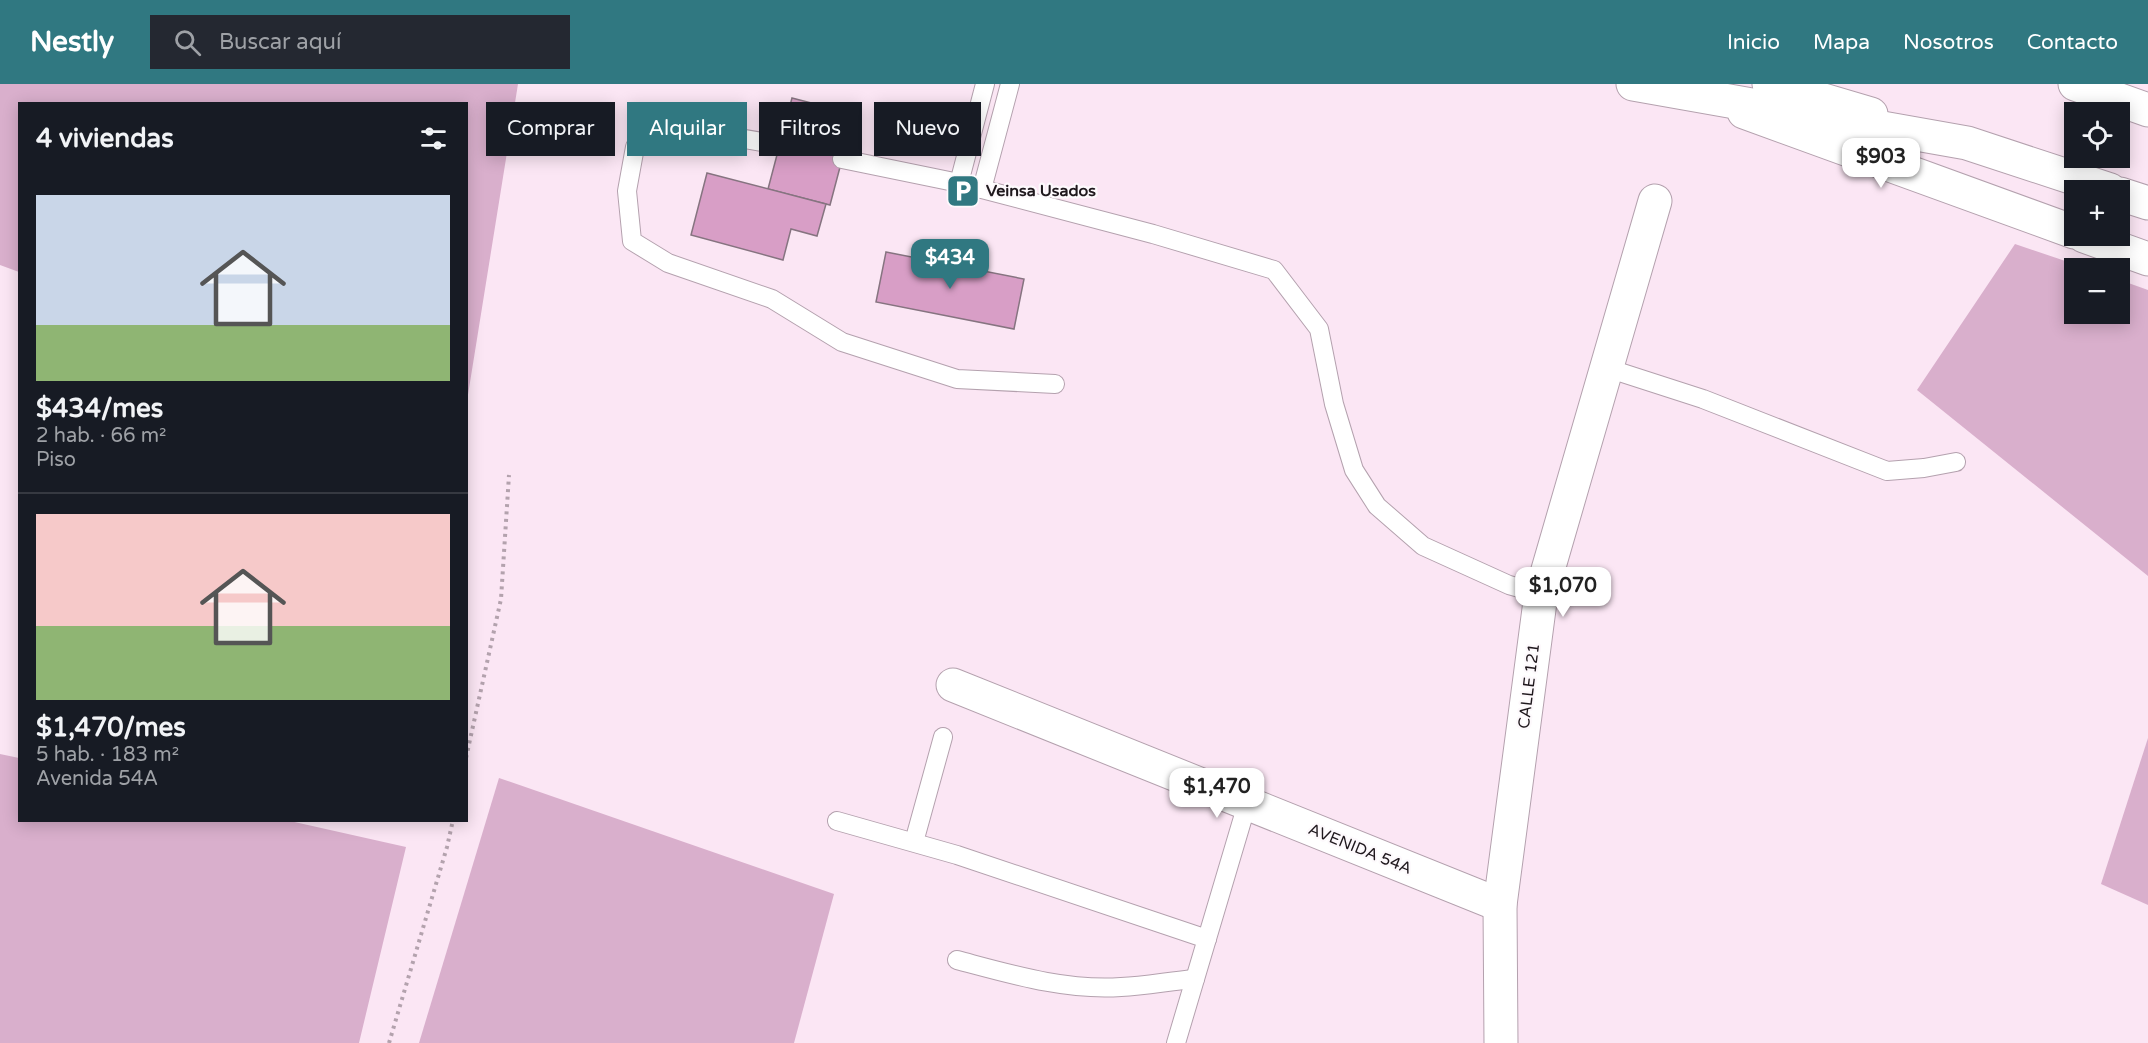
<!DOCTYPE html>
<html lang="es">
<head>
<meta charset="utf-8">
<style>
  body { margin:0; font-family:"Varela Round",sans-serif; background:#242831; color:#f1f3f6; height:100vh; display:flex; flex-direction:column; font-size:22px; white-space:nowrap }
  * { box-sizing:border-box; margin:0 }
  p { font-size:20px; color:#9ea1a6 }
  .icon { flex:none; width:33px; height:33px; fill:none; stroke:currentColor; stroke-width:2; stroke-linecap:round; stroke-linejoin:round }
  .map { position:relative; flex:1; overflow:hidden }
  .side { position:absolute; left:18px; top:18px; width:450px; height:720px; display:flex; flex-direction:column; background:#171b24; border-radius:0px; box-shadow:0 3px 15px #0003 }
  .side>* { flex:none }
  .hud { position:absolute; left:486px; top:18px; width:570px; height:54px; display:flex; gap:12px }
  .fabs { position:absolute; left:2064px; top:18px; display:grid; gap:12px }
  .fabs a { display:grid; place-items:center; width:66px; height:66px; border-radius:0px; background:#171b24; box-shadow:0 3px 15px #0003; font-size:30px }
  .price { position:absolute; translate:-50% -51px; padding:0 14px; border-radius:12px; background:#fff; color:#222; font-size:20px; line-height:39px; filter:drop-shadow(0 2px 3px #0008) }
  .price::after { content:''; position:absolute; left:50%; top:36px; width:18px; height:14px; margin-left:-9px; background:inherit; clip-path:polygon(0 0,100% 0,50% 100%) }
  .price.active { background:#307881; color:#fff }
  ul { padding:0; list-style:none }
  li { display:grid; align-content:center; gap:12px; height:318px; padding:0 18px }
  li+li { border-top:2px solid #363941 }
  li span { display:grid; place-items:center; height:186px; border-radius:0px; color:#555 }
  li>.icon { margin-inline-start:auto }
  span .icon { width:108px; height:108px; fill:#fffc; stroke-width:1 }
  li b { font-size:26px }
  h2 { display:flex; justify-content:space-between; align-items:center; height:72px; padding:0 18px; font-size:26px }
  .tag { padding:0 21px; border-radius:0px; background:#171b24; box-shadow:0 3px 15px #0003; font-size:21px; line-height:54px }
  .tag.active { background:#307881; color:#fff }
  header { display:flex; align-items:center; gap:36px; box-sizing:border-box; height:84px; padding:0 30px; background:#307881; color:#fff }
  header strong { font-size:28px }
  nav { display:flex; gap:33px; margin-inline-start:auto; font-size:21px }
  .search { width:420px; height:54px; background:#242831; display:flex; align-items:center; gap:15px; box-sizing:border-box; padding:0 21px; border-radius:0px; color:#9ea1a6; font-size:22px }
  .map>svg:first-child { display:block }
  .green { fill:#d9afcc }
  .building { fill:#d89ec6; stroke:#867480; stroke-width:1.5 }
  .lines { fill:none; stroke-linecap:round; stroke-linejoin:round }
  .service-casing { stroke:#b4a1ae; stroke-width:20 }
  .minor-casing { stroke:#b4a1ae; stroke-width:35 }
  .tertiary-casing { stroke:#b4a1ae; stroke-width:35 }
  .secondary-casing { stroke:#b4a1ae; stroke-width:35 }
  .trunk-casing { stroke:#b4a1ae; stroke-width:35 }
  .path { stroke:#b3a2ad; stroke-width:4; stroke-dasharray:3 4.5; stroke-linecap:butt }
  .service { stroke:#fff; stroke-width:18 }
  .minor { stroke:#fff; stroke-width:33 }
  .tertiary { stroke:#fff; stroke-width:33 }
  .secondary { stroke:#fff; stroke-width:33 }
  .trunk { stroke:#fff; stroke-width:33 }
  .labels { text-anchor:middle; dominant-baseline:central; stroke-width:4.5; stroke-linejoin:round; paint-order:stroke }
  .poi-label { font-size:16px; font-weight:bold; fill:#1f181d; stroke:#fdf9fc; text-anchor:start }
  .street-label { font-size:16px; fill:#1f181d; stroke:#fdf9fc }
</style>
</head>
<body>
<header>
<strong>Nestly</strong>
<div class="search"><svg class="icon" aria-label="search" viewBox="0 0 24 24"><circle cx="10" cy="10" r="6"/><path d="M15 15l6 6"/></svg>Buscar aquí</div>
<nav><a>Inicio</a><a>Mapa</a><a>Nosotros</a><a>Contacto</a></nav>
</header>
<div class="map">
<svg width="2148" height="959" viewBox="0 0 2148 959">
  <rect width="100%" height="100%" fill="#fbe6f4"/>
  <!-- green -->
  <g class="green">
    <path d="M0,0H518L467,317L466,20H20L19,188L0,181Z"/>
    <path d="M2015,160L2086,184H2074V230H2120V196L2148,206V492L1917,306Z"/>
    <path d="M2148,654V821L2101,800Z"/>
    <path d="M0,670L19,674L20,736L290,737L406,763L359,959H0Z"/>
    <path d="M499,694L834,810L794,959H419Z"/>
  </g>
  <!-- building -->
  <g class="building">
    <path d="M792,14L854,30L830,121L768,105Z"/>
    <path d="M707,89L826,120L817,152L791,145L783,176L691,151Z"/>
    <path d="M886,168L1024,195L1014,245L876,218Z"/>
  </g>
  <g class="lines">
    <defs>
      <g id="service">
        <path d="M780,61L675,43H654L635,63L627,107L632,157L668,179L772,215L842,258L957,295L1055,300"/>
        <path d="M842,75L959,99L1153,150L1274,186L1319,245L1334,320L1354,386L1377,422L1423,462L1509,501L1541,510"/>
        <path d="M959,99L985,0"/>
        <path d="M982,105L1010,0"/>
        <path d="M1607,284L1703,315L1887,387L1924,384L1956,378"/>
        <path d="M837,737L957,771L1207,855"/>
        <path d="M914,758L943,653"/>
        <path d="M957,876C1010,890 1066,907 1121,903C1146,902 1170,897 1195,895"/>
        <path d="M1176,959L1247,720"/>
      </g>
      <g id="minor">
        <path d="M953,601L1500,821"/>
        <path d="M1501,959L1500,821L1541,510L1655,117"/>
      </g>
      <g id="tertiary">
        <path d="M1744,28L2074,148"/>
        <path d="M2084,152L2148,175"/>
      </g>
      <path id="secondary" d="M1769,0L1871,30"/>
      <g id="trunk">
        <path d="M1633,0L1967,59L2110,106"/>
        <path d="M2075,0L2148,26"/>
        <path d="M2120,110L2148,119"/>
      </g>
    </defs>
    <!-- service casing -->
    <use href="#service" class="service-casing"/>
    <!-- minor casing -->
    <use href="#minor" class="minor-casing"/>
    <!-- tertiary casing -->
    <use href="#tertiary" class="tertiary-casing"/>
    <!-- secondary casing -->
    <use href="#secondary" class="secondary-casing"/>
    <!-- trunk casing -->
    <use href="#trunk" class="trunk-casing"/>
    <!-- path -->
    <g class="path">
      <path d="M466,674L501,515L509,391"/>
      <path d="M389,959L447,763L453,736"/>
    </g>
    <!-- service -->
    <use href="#service" class="service"/>
    <!-- minor -->
    <use href="#minor" class="minor"/>
    <!-- tertiary -->
    <use href="#tertiary" class="tertiary"/>
    <!-- secondary -->
    <use href="#secondary" class="secondary"/>
    <!-- trunk -->
    <use href="#trunk" class="trunk"/>
  </g>
  <!-- icons -->
  <defs>
    <symbol id="parking-square" viewBox="-11 -11 22 22"><rect x="-9" y="-9" width="18" height="18" rx="4" fill="#307881" stroke="#fdf9fc"/><path d="M-3.5-5.5H1a3.5 3.5 0 0 1 0 7H-1V5.5H-3.5ZM-1-3.4V-.6H.8a1.4 1.4 0 0 0 0-2.8Z" fill="#fff"/></symbol>
  </defs>
  <g fill-rule="evenodd">
    <use href="#parking-square" x="944" y="88" width="38" height="38"/>
  </g>
  <g class="labels">
    <!-- poi labels -->
    <g class="poi-label">
      <text x="986" y="107">Veinsa Usados</text>
    </g>
    <!-- street labels -->
    <g class="street-label">
      <text transform="translate(1529 602) rotate(-83)">CALLE 121</text>
      <text transform="translate(1360 765) rotate(22)">AVENIDA 54A</text>
    </g>
  </g>
</svg>
<div class="fabs">
<a><svg class="icon" aria-label="locate" viewBox="0 0 24 24"><circle cx="12" cy="12" r="6"/><path d="M12 2v4M12 18v4M2 12h4M18 12h4"/></svg></a>
<a>+</a>
<a>−</a>
</div>
<b class="price" style="left:1881px;top:105px">$903</b>
<b class="price active" style="left:950px;top:206px">$434</b>
<b class="price" style="left:1563px;top:534px">$1,070</b>
<b class="price" style="left:1217px;top:735px">$1,470</b>
<div class="hud">
<a class="tag">Comprar</a>
<a class="tag active">Alquilar</a>
<a class="tag">Filtros</a>
<a class="tag">Nuevo</a>
</div>
<section class="side">
<h2>4 viviendas<svg class="icon" aria-label="filters" viewBox="0 0 24 24"><path d="M4 7h16M4 17h16"/><circle cx="9" cy="7" r="2"/><circle cx="15" cy="17" r="2"/></svg></h2>
<ul>
<li><span style="background:linear-gradient(#c9d6e8 70%,#8fb573 0)"><svg class="icon" aria-label="home" viewBox="0 0 24 24"><path d="M3 11l9-7 9 7M6 9v11h12V9"/></svg></span><div><b>$434/mes</b><p>2 hab. · 66 m²</p><p>Piso</p></div></li>
<li><span style="background:linear-gradient(#f6c9c9 60%,#8fb573 0)"><svg class="icon" aria-label="home" viewBox="0 0 24 24"><path d="M3 11l9-7 9 7M6 9v11h12V9"/></svg></span><div><b>$1,470/mes</b><p>5 hab. · 183 m²</p><p>Avenida 54A</p></div></li>
</ul>
</section>
</div>
</body>
</html>
